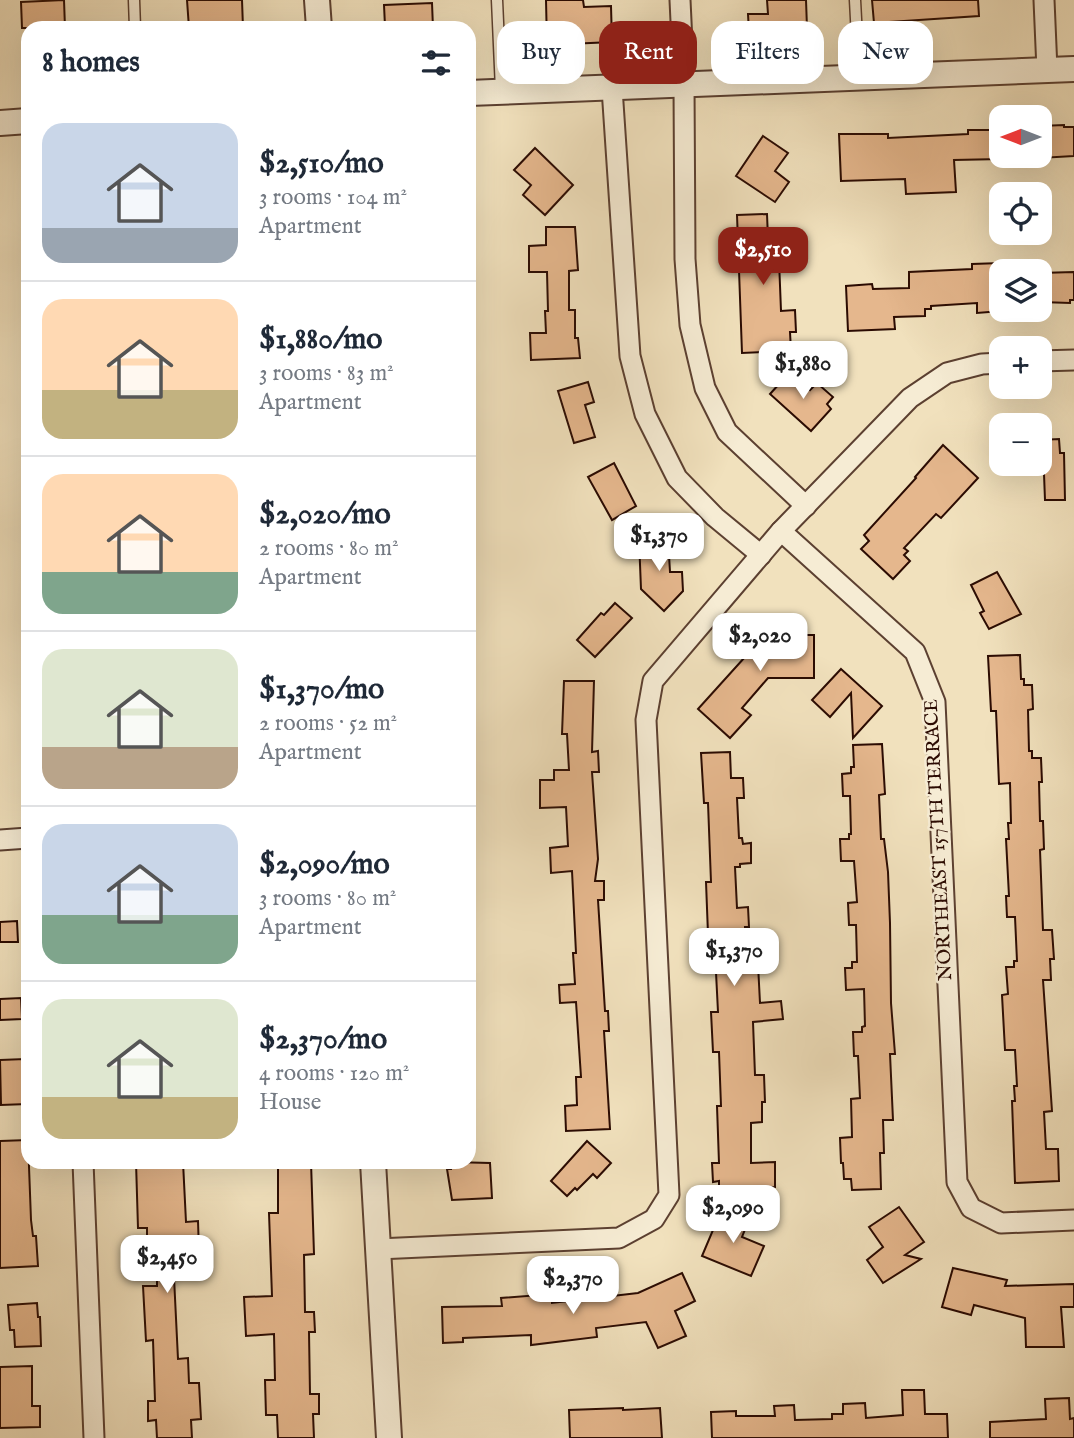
<!DOCTYPE html>
<html lang="en">
<head>
<meta charset="utf-8">
<style>
  body { margin:0; font-family:"IM FELL English",serif; background:#f6f6f7; color:#1f2937; height:100vh; display:flex; flex-direction:column; font-size:26px; white-space:nowrap }
  * { box-sizing:border-box; margin:0 }
  p { font-size:23px; color:#747a83 }
  .icon { flex:none; width:38px; height:38px; fill:none; stroke:currentColor; stroke-width:2; stroke-linecap:round; stroke-linejoin:round }
  .map { position:relative; flex:1; overflow:hidden }
  .side { position:absolute; left:21px; top:21px; width:455px; height:1148px; display:flex; flex-direction:column; background:#fff; border-radius:21px; box-shadow:0 7px 28px #0002 }
  .side>* { flex:none }
  .top-card { position:absolute; left:497px; top:21px; width:471px; height:63px; display:flex; gap:14px }
  .needle { width:46px; rotate:270deg }
  .fabs { position:absolute; left:989px; top:105px; display:grid; gap:14px }
  .fabs a { display:grid; place-items:center; width:63px; height:63px; border-radius:14px; background:#fff; box-shadow:0 7px 28px #0002; font-size:35px }
  .price { position:absolute; translate:-50% -60px; padding:0 16px; border-radius:14px; background:#fff; color:#222; font-size:23px; line-height:46px; filter:drop-shadow(0 2px 4px #0008) }
  .price::after { content:''; position:absolute; left:50%; top:42px; width:21px; height:16px; margin-left:-10px; background:inherit; clip-path:polygon(0 0,100% 0,50% 100%) }
  .price.selected { background:#8f2418; color:#fff }
  ul { padding:0; list-style:none }
  li { display:flex; align-items:center; gap:21px; height:175px; padding:0 21px }
  li+li { border-top:2px solid #e0e1e3 }
  li span { display:grid; place-items:center; flex:none; width:196px; height:140px; border-radius:21px; color:#555 }
  li>.icon { margin-inline-start:auto }
  span .icon { width:84px; height:84px; fill:#fffc; stroke-width:1 }
  li b { font-size:30px }
  h2 { display:flex; justify-content:space-between; align-items:center; height:84px; padding:0 21px; font-size:30px }
  .chip { padding:0 24px; border-radius:21px; background:#fff; box-shadow:0 7px 28px #0002; font-size:24px; line-height:63px }
  .chip.selected { background:#8f2418; color:#fff }
  .map>svg:first-child { display:block }
  .building { fill:#e5b78d; stroke:#2b0b02; stroke-width:2 }
  .lines { fill:none; stroke-linecap:round; stroke-linejoin:round }
  .service-casing { stroke:#5c4031; stroke-width:13 }
  .minor-casing { stroke:#5c4031; stroke-width:23 }
  .tertiary-casing { stroke:#5c4031; stroke-width:28 }
  .service { stroke:#f6ecd4; stroke-width:10 }
  .minor { stroke:#f6ecd4; stroke-width:19 }
  .tertiary { stroke:#f6ecd4; stroke-width:24 }
  .labels { text-anchor:middle; dominant-baseline:central; stroke-width:5; stroke-linejoin:round; paint-order:stroke }
  .street-label { font-size:19px; fill:#2b0b02; stroke:#f6ecd4 }
</style>
</head>
<body>
<div class="map">
<svg width="1074" height="1438" viewBox="0 0 1074 1438">
  <rect width="100%" height="100%" fill="#f1e1bd"/>
  <filter id="stains"><feTurbulence type="fractalNoise" baseFrequency=".00286" numOctaves="4"/><feColorMatrix values="0 0 0 0 .2 0 0 0 0 .09 0 0 0 0 .02 0 0 0 .5 -.17"/></filter>
  <radialGradient id="worn" r=".72"><stop offset=".6" stop-color="#630" stop-opacity="0"/><stop offset="1" stop-color="#630" stop-opacity=".3"/></radialGradient>
  <!-- building -->
  <g class="building">
    <path d="M64,0L65,28H22L21,2Z"/>
    <path d="M187,0H242L243,28H189Z"/>
    <path d="M546,0H583L584,7L611,6L612,42L547,45Z"/>
    <path d="M767,0H806L807,28L749,33L748,14H768Z"/>
    <path d="M872,0H978L979,16L874,23Z"/>
    <path d="M432,3L433,28L385,26L384,5Z"/>
    <path d="M1064,125V127H1074V156L1040,158V126Z"/>
    <path d="M968,130H1001V159L954,160L956,192L906,194L905,179L841,181L839,134H888V138L968,134Z"/>
    <path d="M763,136L788,153L775,171L789,182L775,202L736,176Z"/>
    <path d="M535,148L573,185L545,215L523,195L531,185L514,170Z"/>
    <path d="M767,214L768,239L798,238L799,260H779L781,311L795,310L796,332H790L791,351L742,353L737,215Z"/>
    <path d="M546,227H575L578,270L569,271V310H575V338H578L580,358L531,360L530,333H546L545,311H548L547,272H529V246L546,245Z"/>
    <path d="M1001,263V311L977,313V303L931,306V309H925V316L894,317L895,329L848,331L846,286L872,284L873,289L909,288V272L972,269V264Z"/>
    <path d="M1074,272V300H1070V303L1041,302L1040,273Z"/>
    <path d="M790,372L810,390L817,383L833,397L827,404L831,409L811,431L770,394Z"/>
    <path d="M588,382L594,402L585,405L595,437L574,443L558,391Z"/>
    <path d="M1059,439L1060,453H1064L1065,500H1045L1044,474H1040V440Z"/>
    <path d="M943,445L978,478L941,518L936,514L904,548L908,551L904,555L910,561L893,579L861,549L869,541L864,535L916,478L915,477Z"/>
    <path d="M614,463L636,506L612,520L588,477Z"/>
    <path d="M668,538L670,572H682L683,591L664,611L641,589L639,539Z"/>
    <path d="M997,572L1021,614L989,629L980,613L984,611L971,585Z"/>
    <path d="M615,603L632,618L595,657L577,640L601,613L604,615Z"/>
    <path d="M801,627V635H814V678H768L742,708L751,715L730,738L698,709L745,657L749,628Z"/>
    <path d="M1020,655L1021,679H1024V685H1032L1033,709L1028,710L1029,751H1032V758H1041L1042,782H1039L1040,821H1043L1044,849L1040,850L1043,930H1052L1054,959H1050L1051,980H1043L1052,1111L1044,1112L1046,1149H1058L1059,1181L1015,1183L1012,1101H1015L1014,1086H1017L1015,1050H1005L1002,995L1008,994L1006,967H1014V961H1017L1015,917H1007L1006,896H1009L1006,839H1009L1008,823H1011L1010,783L999,784L996,711H991L988,656Z"/>
    <path d="M841,669L882,706L853,738L851,693L830,717L812,700Z"/>
    <path d="M564,681H594L592,752L598,751L599,772H592L598,859L595,881H604V900H598L605,1011H608L609,1031H604L610,1129L566,1131L565,1106L577,1105L576,1077H581L576,1002L560,1003L559,985L575,984L573,953H576L572,871L551,873L550,848L568,846L566,807L540,808V780H554V770H569L567,734H562Z"/>
    <path d="M882,744L885,794L879,795L881,839H884L888,872L890,923L891,1003L895,1054H890L893,1120H883L884,1153H880L881,1189L852,1190L851,1179H844L843,1163H841L840,1138L852,1137L851,1099L860,1098L858,1056H854L853,1032H862V1027L865,1026L864,989L846,990L845,968H852V962H857L856,925H849L848,903L857,902L854,861H841L840,839H849V834H851L850,796H843L842,774L851,773V767H854L853,745Z"/>
    <path d="M730,752L731,778H743L744,798H737L739,838H742L743,844L751,843V863L740,864V867H735L737,908L748,907L749,927H745L747,965L758,964L760,1003L781,1001L783,1019L753,1022L755,1075H764L765,1102H762V1122L751,1123V1163L775,1162V1187L747,1188V1193L719,1194V1181L713,1182L712,1163H719L717,1106H721L719,1052H713L711,1012H718L714,933L708,934L706,882H711L708,803H704L701,753Z"/>
    <path d="M17,921L18,942H0V922Z"/>
    <path d="M21,998L22,1019L0,1020V999Z"/>
    <path d="M25,1059L27,1104L1,1105L0,1060Z"/>
    <path d="M28,1140L31,1220L33,1236H36L38,1266L0,1268V1141Z"/>
    <path d="M587,1141L611,1163L597,1178L593,1174L577,1190L575,1188L567,1196L551,1181Z"/>
    <path d="M136,1162H183L186,1222L198,1221L199,1252L175,1253V1257H173L178,1359L188,1358L189,1383H199L201,1419L191,1420L192,1438H157L156,1420L148,1421V1401H155L153,1340L146,1341L143,1286H157V1248L147,1249V1228H138Z"/>
    <path d="M278,1162H311L314,1254L304,1255L305,1312H314L315,1332H309L310,1394H319V1414H313L314,1438H278L277,1415H266L265,1380H275L274,1334L246,1336L244,1297L272,1296L269,1213H278Z"/>
    <path d="M451,1162L490,1163L492,1198L452,1200L447,1169H451Z"/>
    <path d="M899,1207L924,1242L905,1255L921,1259L883,1283L867,1260L883,1247L869,1227Z"/>
    <path d="M721,1211L748,1222L742,1237L764,1246L751,1276L702,1256Z"/>
    <path d="M953,1268L1007,1280L1005,1286L1074,1284V1307H1061L1064,1347H1026L1025,1318L974,1305L971,1315L942,1307Z"/>
    <path d="M682,1273L695,1301L675,1311L686,1336L658,1348L646,1322L596,1328L597,1337L531,1345V1335L463,1338V1342L443,1343L442,1307L502,1306L501,1298L552,1294V1303L638,1293Z"/>
    <path d="M37,1303L38,1317H40L41,1346L15,1347L14,1330H10L8,1305Z"/>
    <path d="M32,1366V1406H40V1427L0,1428V1367Z"/>
    <path d="M902,1390H924L925,1414H947L948,1438H712L711,1412L736,1411V1416H775L774,1406L794,1405L795,1420L832,1419V1414H843V1404L865,1403L866,1418L903,1415Z"/>
    <path d="M1069,1398L1070,1419L1074,1418V1438H990V1422L1046,1419L1045,1399Z"/>
    <path d="M623,1408V1410L660,1408L662,1438H570L569,1410Z"/>
  </g>
  <g class="lines">
    <defs>
      <g id="service">
        <path d="M134,0L135,28"/>
        <path d="M497,0L501,90"/>
        <path d="M855,0L859,76"/>
      </g>
      <g id="minor">
        <path d="M680,0L684,85L685,259L690,325L705,388L727,432L806,506"/>
        <path d="M1044,0L1047,70"/>
        <path d="M612,88L630,356L645,414L677,478L715,517L761,555"/>
        <path d="M1040,361L1074,360"/>
        <path d="M781,531L915,652L935,702L957,1182L971,1208L1001,1223L1074,1220"/>
        <path d="M0,840L28,838"/>
        <path d="M83,1162L94,1438"/>
        <path d="M378,1249L619,1238L654,1219L669,1195L646,720L653,681L781,531L910,398L947,373L982,364L1001,363"/>
      </g>
      <g id="tertiary">
        <path d="M317,0L319,28"/>
        <path d="M469,93L1074,69"/>
        <path d="M0,123L28,121"/>
        <path d="M373,1162L389,1438"/>
      </g>
    </defs>
    <!-- service casing -->
    <use href="#service" class="service-casing"/>
    <!-- minor casing -->
    <use href="#minor" class="minor-casing"/>
    <!-- tertiary casing -->
    <use href="#tertiary" class="tertiary-casing"/>
    <!-- service -->
    <use href="#service" class="service"/>
    <!-- minor -->
    <use href="#minor" class="minor"/>
    <!-- tertiary -->
    <use href="#tertiary" class="tertiary"/>
  </g>
  <g class="labels">
    <!-- street labels -->
    <g class="street-label">
      <text transform="translate(939 840) rotate(-93)">NORTHEAST 157TH TERRACE</text>
    </g>
  </g>
  <rect width="100%" height="100%" filter="url(#stains)"/>
  <rect width="100%" height="100%" fill="url(#worn)"/>
</svg>
<div class="fabs">
<a><svg class="needle" viewBox="-14 -14 28 28"><path d="M0-13l5 13h-10z" fill="#e53935"/><path d="M0 13l5-13h-10z" fill="#747a83"/></svg></a>
<a><svg class="icon" aria-label="locate" viewBox="0 0 24 24"><circle cx="12" cy="12" r="6"/><path d="M12 2v4M12 18v4M2 12h4M18 12h4"/></svg></a>
<a><svg class="icon" aria-label="layers" viewBox="0 0 24 24"><path d="M12 4l9 5-9 5-9-5zM3 14l9 5 9-5"/></svg></a>
<a>+</a>
<a>−</a>
</div>
<b class="price selected" style="left:763px;top:287px">$2,510</b>
<b class="price" style="left:803px;top:401px">$1,880</b>
<b class="price" style="left:659px;top:573px">$1,370</b>
<b class="price" style="left:760px;top:673px">$2,020</b>
<b class="price" style="left:734px;top:988px">$1,370</b>
<b class="price" style="left:733px;top:1245px">$2,090</b>
<b class="price" style="left:167px;top:1295px">$2,450</b>
<b class="price" style="left:573px;top:1316px">$2,370</b>
<div class="top-card">
<a class="chip">Buy</a>
<a class="chip selected">Rent</a>
<a class="chip">Filters</a>
<a class="chip">New</a>
</div>
<section class="side">
<h2>8 homes<svg class="icon" aria-label="filters" viewBox="0 0 24 24"><path d="M4 7h16M4 17h16"/><circle cx="9" cy="7" r="2"/><circle cx="15" cy="17" r="2"/></svg></h2>
<ul>
<li><span style="background:linear-gradient(#c9d6e8 75%,#9aa5b1 0)"><svg class="icon" aria-label="home" viewBox="0 0 24 24"><path d="M3 11l9-7 9 7M6 9v11h12V9"/></svg></span><div><b>$2,510/mo</b><p>3 rooms · 104 m²</p><p>Apartment</p></div></li>
<li><span style="background:linear-gradient(#ffd9b3 65%,#c2b280 0)"><svg class="icon" aria-label="home" viewBox="0 0 24 24"><path d="M3 11l9-7 9 7M6 9v11h12V9"/></svg></span><div><b>$1,880/mo</b><p>3 rooms · 83 m²</p><p>Apartment</p></div></li>
<li><span style="background:linear-gradient(#ffd9b3 70%,#7fa58c 0)"><svg class="icon" aria-label="home" viewBox="0 0 24 24"><path d="M3 11l9-7 9 7M6 9v11h12V9"/></svg></span><div><b>$2,020/mo</b><p>2 rooms · 80 m²</p><p>Apartment</p></div></li>
<li><span style="background:linear-gradient(#dfe7d0 70%,#b9a48a 0)"><svg class="icon" aria-label="home" viewBox="0 0 24 24"><path d="M3 11l9-7 9 7M6 9v11h12V9"/></svg></span><div><b>$1,370/mo</b><p>2 rooms · 52 m²</p><p>Apartment</p></div></li>
<li><span style="background:linear-gradient(#c9d6e8 65%,#7fa58c 0)"><svg class="icon" aria-label="home" viewBox="0 0 24 24"><path d="M3 11l9-7 9 7M6 9v11h12V9"/></svg></span><div><b>$2,090/mo</b><p>3 rooms · 80 m²</p><p>Apartment</p></div></li>
<li><span style="background:linear-gradient(#dfe7d0 70%,#c2b280 0)"><svg class="icon" aria-label="home" viewBox="0 0 24 24"><path d="M3 11l9-7 9 7M6 9v11h12V9"/></svg></span><div><b>$2,370/mo</b><p>4 rooms · 120 m²</p><p>House</p></div></li>
</ul>
</section>
</div>
</body>
</html>
